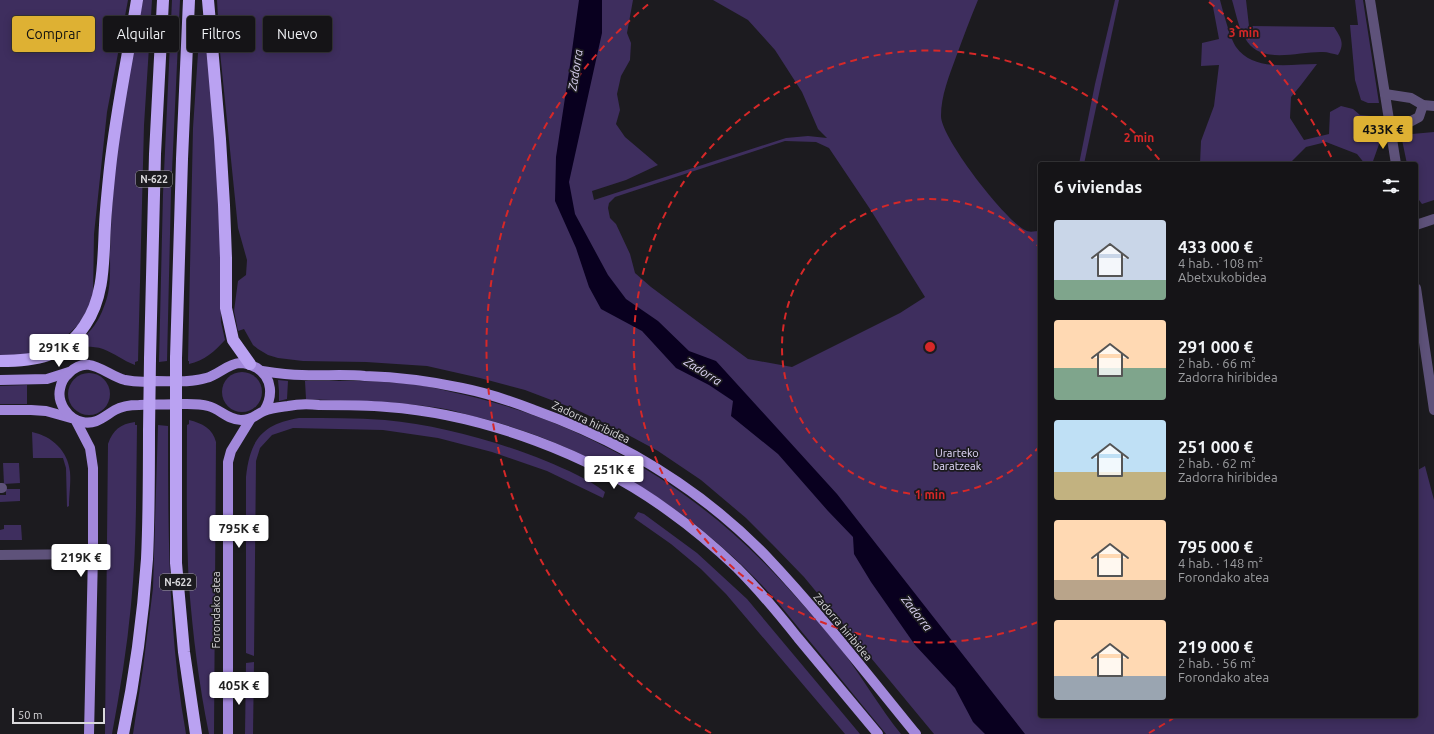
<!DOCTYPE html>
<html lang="es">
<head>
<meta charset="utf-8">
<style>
  body { margin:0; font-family:Ubuntu,sans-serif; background:#222124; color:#f1f3f6; height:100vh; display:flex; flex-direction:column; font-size:15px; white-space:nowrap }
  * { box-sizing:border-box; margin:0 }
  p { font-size:13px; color:#9d9ea1 }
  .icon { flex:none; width:22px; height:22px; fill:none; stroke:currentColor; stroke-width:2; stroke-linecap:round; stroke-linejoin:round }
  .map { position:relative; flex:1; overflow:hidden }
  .details { position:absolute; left:1038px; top:162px; width:380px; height:556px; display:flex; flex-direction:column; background:#151417; border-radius:4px; box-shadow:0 2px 10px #0003,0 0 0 1px #343336 }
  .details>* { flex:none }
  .hud { position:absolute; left:12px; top:16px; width:380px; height:36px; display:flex; gap:8px }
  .scale { position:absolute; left:12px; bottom:10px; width:93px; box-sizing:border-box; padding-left:4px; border:2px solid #dbdadd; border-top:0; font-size:11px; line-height:14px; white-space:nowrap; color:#dbdadd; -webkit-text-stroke:3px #1c1b1f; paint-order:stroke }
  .price { position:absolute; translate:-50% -34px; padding:0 9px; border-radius:4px; background:#fff; color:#222; font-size:13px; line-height:26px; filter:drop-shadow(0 1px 2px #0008) }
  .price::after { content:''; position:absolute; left:50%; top:24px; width:12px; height:9px; margin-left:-6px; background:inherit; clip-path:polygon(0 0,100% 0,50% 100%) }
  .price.current { background:#deb133; color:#111 }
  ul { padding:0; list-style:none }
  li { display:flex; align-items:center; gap:12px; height:100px; padding:0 16px }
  li span { display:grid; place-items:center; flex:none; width:112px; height:80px; border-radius:4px; color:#555 }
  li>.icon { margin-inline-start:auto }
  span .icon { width:48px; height:48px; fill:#fffc; stroke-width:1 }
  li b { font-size:17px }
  h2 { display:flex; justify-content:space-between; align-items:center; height:48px; padding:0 16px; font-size:17px }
  .chip { padding:0 14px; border-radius:4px; background:#151417; box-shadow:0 2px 10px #0003,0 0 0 1px #343336; font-size:14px; line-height:36px }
  .chip.current { background:#deb133; color:#111 }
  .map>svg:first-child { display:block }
  .green { fill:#3e2e5e; fill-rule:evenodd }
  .water { fill:#09001f }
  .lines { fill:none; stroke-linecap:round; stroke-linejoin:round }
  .minor { stroke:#5e527a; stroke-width:10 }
  .major { stroke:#a288db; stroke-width:10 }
  .highway { stroke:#baa2f2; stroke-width:12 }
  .highway-bridge { stroke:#baa2f2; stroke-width:12 }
  .ring { fill:none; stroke:#d62828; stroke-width:2; stroke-dasharray:7 5 }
  .labels { text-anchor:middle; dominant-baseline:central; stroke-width:3.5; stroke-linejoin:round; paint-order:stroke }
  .shield { fill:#1c1b1f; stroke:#a2a1a4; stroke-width:1 }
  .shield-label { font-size:10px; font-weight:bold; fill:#dbdadd }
  .street-label { font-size:11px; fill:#dbdadd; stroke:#1c1b1f }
  .park-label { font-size:11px; fill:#e4dbfc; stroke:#1c1b1f }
  .water-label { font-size:12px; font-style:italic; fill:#e0d7f8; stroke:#1c1b1f }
  .centre { fill:#d62828; stroke:#1c1b1f; stroke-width:2 }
  .ring-label { font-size:12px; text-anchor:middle; font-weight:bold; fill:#d62828; stroke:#1c1b1f; stroke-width:3.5; stroke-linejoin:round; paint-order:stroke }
</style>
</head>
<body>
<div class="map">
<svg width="1434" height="734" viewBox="0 0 1434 734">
  <rect width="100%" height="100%" fill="#1c1b1f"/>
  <!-- green -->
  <g class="green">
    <path d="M0,0H128L107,112L94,234L93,295L87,311L78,325L62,340L51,347L26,356L0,357Z"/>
    <path d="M143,0H152L144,125L138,361L135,362V365C124,361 114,353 103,349C94,346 85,347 76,347L75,345C92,331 99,322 106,301C111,286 110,269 110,253C111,228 112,204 114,180C119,119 132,60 143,0Z"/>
    <path d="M172,0H180L171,192L167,361L159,362L163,194Z"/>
    <path d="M217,0H633L627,33L631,43L630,60L621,76L617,94L620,110L616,124L625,137L658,165L626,180L592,191L594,200L786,138L808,136L827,138L818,129L802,92L775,50L748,20L713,0H978C970,19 963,38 956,57C949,76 941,96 941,116C941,138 1005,220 1025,230C1029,233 1035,231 1040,231V716H1416V471L1425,466L1434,500V734H934L804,577L772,544L746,518L701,480L658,451L619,430L575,409L525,390L480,378L427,366L366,362L303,361L278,358L268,355L258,349L253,345L244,329L238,331L234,311L238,281L246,275L247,260L238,228L220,52ZM785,141L816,142L829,148L870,209L925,297L900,313L792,367L748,359L651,287L635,273L630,254L616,224L610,218L608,208L609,203L615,197Z"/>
    <path d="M1115,0H1119L1084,164H1079L1095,84Z"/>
    <path d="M1209,0H1220C1223,11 1230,38 1236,47C1254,72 1290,64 1317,64L1301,85L1291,97L1290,118L1304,140L1329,134L1330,112L1341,106L1353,109L1360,115L1381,117L1383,133L1372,164H1365L1357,154L1326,142L1306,147L1289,164H1200L1201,141L1214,106L1219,65L1201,66L1202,43L1219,39L1213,7Z"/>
    <path d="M1232,0H1246L1249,26L1334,27C1341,38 1345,43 1338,55C1333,54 1328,52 1323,52C1298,51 1260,66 1245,38C1238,27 1236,13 1232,0Z"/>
    <path d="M1355,0H1363L1379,103H1368L1361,100L1355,80L1350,25H1358Z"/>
    <path d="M200,23L205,24L220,200L221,322L225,340C215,351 204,361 189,364V361H188L193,128Z"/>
    <path d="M1434,132V200L1422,204L1416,196V164H1407L1401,135Z"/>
    <circle cx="242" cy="392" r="20"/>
    <circle cx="89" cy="394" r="21"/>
    <path d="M278,380L288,381L287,399L279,401V391Z"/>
    <path d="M305,381C340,381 376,380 411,384C429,386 447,391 465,395C589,424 701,491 787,587C806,608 826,630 844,653C864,680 880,708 901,734H886C861,704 837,674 812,644C799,629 787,613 774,598C696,512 594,447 481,418C467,415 454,410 440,408C395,401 351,401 306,399Z"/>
    <path d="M27,385V404H0V386Z"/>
    <path d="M299,418C328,418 356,418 385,420C438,425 497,441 546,461C567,470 587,478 605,492L603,498L547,471L492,452L438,438L383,430L293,428L272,435L260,448L256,461L254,656L246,653V477C250,440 262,424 299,418Z"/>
    <path d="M189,420C202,423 213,429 216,442L214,734H209C199,685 193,636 189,586C186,532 187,479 187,425L189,424Z"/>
    <path d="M135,422V425H137C136,485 137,545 131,605C127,648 120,691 112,734H105L108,444C113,430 120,424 135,422Z"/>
    <path d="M158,425L168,426C168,529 168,632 186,734H133L143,668L153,588Z"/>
    <path d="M32,432C52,436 68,451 70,472C71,483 69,495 69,506L67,507L66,468L63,458H33Z"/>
    <path d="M3,463H19L20,483L4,484Z"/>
    <path d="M6,489H20V501L0,502V495H6Z"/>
    <path d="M638,512L644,514L697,553L747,599L860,734H845L726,594L701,569L671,544L634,518Z"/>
    <path d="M4,525H21L22,540H0V530L4,529Z"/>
    <path d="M254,662L253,734H245L246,663Z"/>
  </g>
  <!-- water -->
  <path class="water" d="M579,0H602V33L569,182L575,214L608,275L626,299L658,321L689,351L716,361L837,494L1025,734H985L973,722L955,688L915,645L871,582L854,554L853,537L828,511L778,454L731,416L733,401L709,385L676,368L642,331L601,309L589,287L576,248L555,201L556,157L570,65Z"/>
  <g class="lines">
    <!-- minor -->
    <g class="minor">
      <path d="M1370,0L1396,164"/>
      <path d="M1385,94L1411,98L1423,105L1434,106"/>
      <path d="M1391,132L1419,117L1423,105"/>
      <path d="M1416,225L1434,219"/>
      <path d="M1416,288L1434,410"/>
      <path d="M0,488H2"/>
      <path d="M0,555L93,554"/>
    </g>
    <!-- major -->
    <g class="major">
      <path d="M262,371C275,373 288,375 302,375C323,376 344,374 365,376C397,377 430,381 462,388C487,393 511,401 534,410C621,441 701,489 766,556C819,612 867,674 916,734"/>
      <path d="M0,380L47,379L69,372"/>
      <path d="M0,410H31L46,411L71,418"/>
      <path d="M264,411C273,397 273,378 257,368C251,365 246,363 240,363C227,364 218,375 206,378C190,383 172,381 156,381C146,382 135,382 125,380C105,375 89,353 69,373C64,377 61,383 60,389C57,403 68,419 82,422C96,425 103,417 115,410C122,406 131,405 139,405C152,404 164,405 177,404C187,404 198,403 208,406C220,409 228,420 241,420C252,420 255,415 264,411C270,408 281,407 288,406C298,404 309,404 319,405C342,405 365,405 387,407C483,414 593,455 670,512C694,529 716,548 737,568C759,590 779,614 798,638C825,670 851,702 878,734"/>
      <path d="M76,421L90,448L93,468V554L89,734"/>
      <path d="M228,734V462L231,451L250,420"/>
    </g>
    <!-- highway -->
    <g class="highway">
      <path d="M208,0L220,139L224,205L226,258V308L233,340L250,364"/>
      <path d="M176,358L182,159L189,0"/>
      <path d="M150,359L155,154L163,0"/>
      <path d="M0,361C35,361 64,357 85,325C105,296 103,259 105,225C106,206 108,187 110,168C116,112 128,56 137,0"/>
      <path d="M176,428V563L184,652L196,734"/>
      <path d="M123,734C135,677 143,617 147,559C149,517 149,474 149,431"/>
    </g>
    <!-- highway-bridge -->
    <g class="highway-bridge">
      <path d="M176,428V358"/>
      <path d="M149,431L150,359"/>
    </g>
  </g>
  <!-- distance rings -->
  <g class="ring">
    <path d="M1040 446A148 148 0 1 1 1040 248"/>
    <path d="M1038 622A296 296 0 1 1 1162 163"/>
    <path d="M1175 717A444 444 0 0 1 1149 733M711 733A444 444 0 0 1 651 2M1209 2A444 444 0 0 1 1334 163"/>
  </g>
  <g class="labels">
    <!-- shield labels -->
    <g class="shield">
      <rect x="136" y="171" width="36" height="16" rx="3"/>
      <rect x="160" y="574" width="36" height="16" rx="3"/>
    </g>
    <g class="shield-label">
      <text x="154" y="179">N-622</text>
      <text x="178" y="582">N-622</text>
    </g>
    <!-- street labels -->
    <g class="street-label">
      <text transform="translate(591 422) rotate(25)">Zadorra hiribidea</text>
      <text transform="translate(216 610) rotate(-90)">Forondako atea</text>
      <text transform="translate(843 627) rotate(50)">Zadorra hiribidea</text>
    </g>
    <!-- park labels -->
    <g class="park-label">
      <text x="957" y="453">Urarteko<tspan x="957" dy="13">baratzeak</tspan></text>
    </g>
    <!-- water labels -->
    <g class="water-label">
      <text transform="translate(575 70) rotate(-81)">Zadorra</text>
      <text transform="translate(703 371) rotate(32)">Zadorra</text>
      <text transform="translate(917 613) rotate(52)">Zadorra</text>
    </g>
  </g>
  <circle cx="930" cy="347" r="6" class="centre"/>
  <g class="ring-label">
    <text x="1244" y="37">3 min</text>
    <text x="1139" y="142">2 min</text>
    <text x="930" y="499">1 min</text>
  </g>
</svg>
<div class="scale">50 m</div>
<b class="price current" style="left:1383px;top:150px">433K €</b>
<b class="price" style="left:59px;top:368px">291K €</b>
<b class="price" style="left:614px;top:490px">251K €</b>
<b class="price" style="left:239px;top:549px">795K €</b>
<b class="price" style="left:81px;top:578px">219K €</b>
<b class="price" style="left:239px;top:706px">405K €</b>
<div class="hud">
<a class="chip current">Comprar</a>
<a class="chip">Alquilar</a>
<a class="chip">Filtros</a>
<a class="chip">Nuevo</a>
</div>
<section class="details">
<h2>6 viviendas<svg class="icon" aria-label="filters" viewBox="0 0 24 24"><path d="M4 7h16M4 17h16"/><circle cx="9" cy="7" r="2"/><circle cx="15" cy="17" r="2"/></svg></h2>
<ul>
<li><span style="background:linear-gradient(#c9d6e8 75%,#7fa58c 0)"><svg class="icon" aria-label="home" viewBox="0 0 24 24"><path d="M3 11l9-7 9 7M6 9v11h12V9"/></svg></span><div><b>433 000 €</b><p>4 hab. · 108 m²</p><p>Abetxukobidea</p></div></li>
<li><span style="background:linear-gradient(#ffd9b3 60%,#7fa58c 0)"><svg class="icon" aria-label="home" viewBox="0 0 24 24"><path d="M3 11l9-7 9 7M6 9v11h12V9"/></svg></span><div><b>291 000 €</b><p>2 hab. · 66 m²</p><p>Zadorra hiribidea</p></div></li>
<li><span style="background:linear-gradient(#bfe0f5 65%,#c2b280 0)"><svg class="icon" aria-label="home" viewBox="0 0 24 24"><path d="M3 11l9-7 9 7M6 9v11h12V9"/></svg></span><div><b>251 000 €</b><p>2 hab. · 62 m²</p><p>Zadorra hiribidea</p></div></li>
<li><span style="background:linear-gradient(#ffd9b3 75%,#b9a48a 0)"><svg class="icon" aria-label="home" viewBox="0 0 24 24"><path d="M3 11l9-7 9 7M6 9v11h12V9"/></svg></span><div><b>795 000 €</b><p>4 hab. · 148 m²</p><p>Forondako atea</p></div></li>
<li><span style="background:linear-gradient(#ffd9b3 70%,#9aa5b1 0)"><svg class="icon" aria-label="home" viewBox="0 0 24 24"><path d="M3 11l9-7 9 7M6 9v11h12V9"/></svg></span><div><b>219 000 €</b><p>2 hab. · 56 m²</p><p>Forondako atea</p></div></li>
</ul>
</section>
</div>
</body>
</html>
